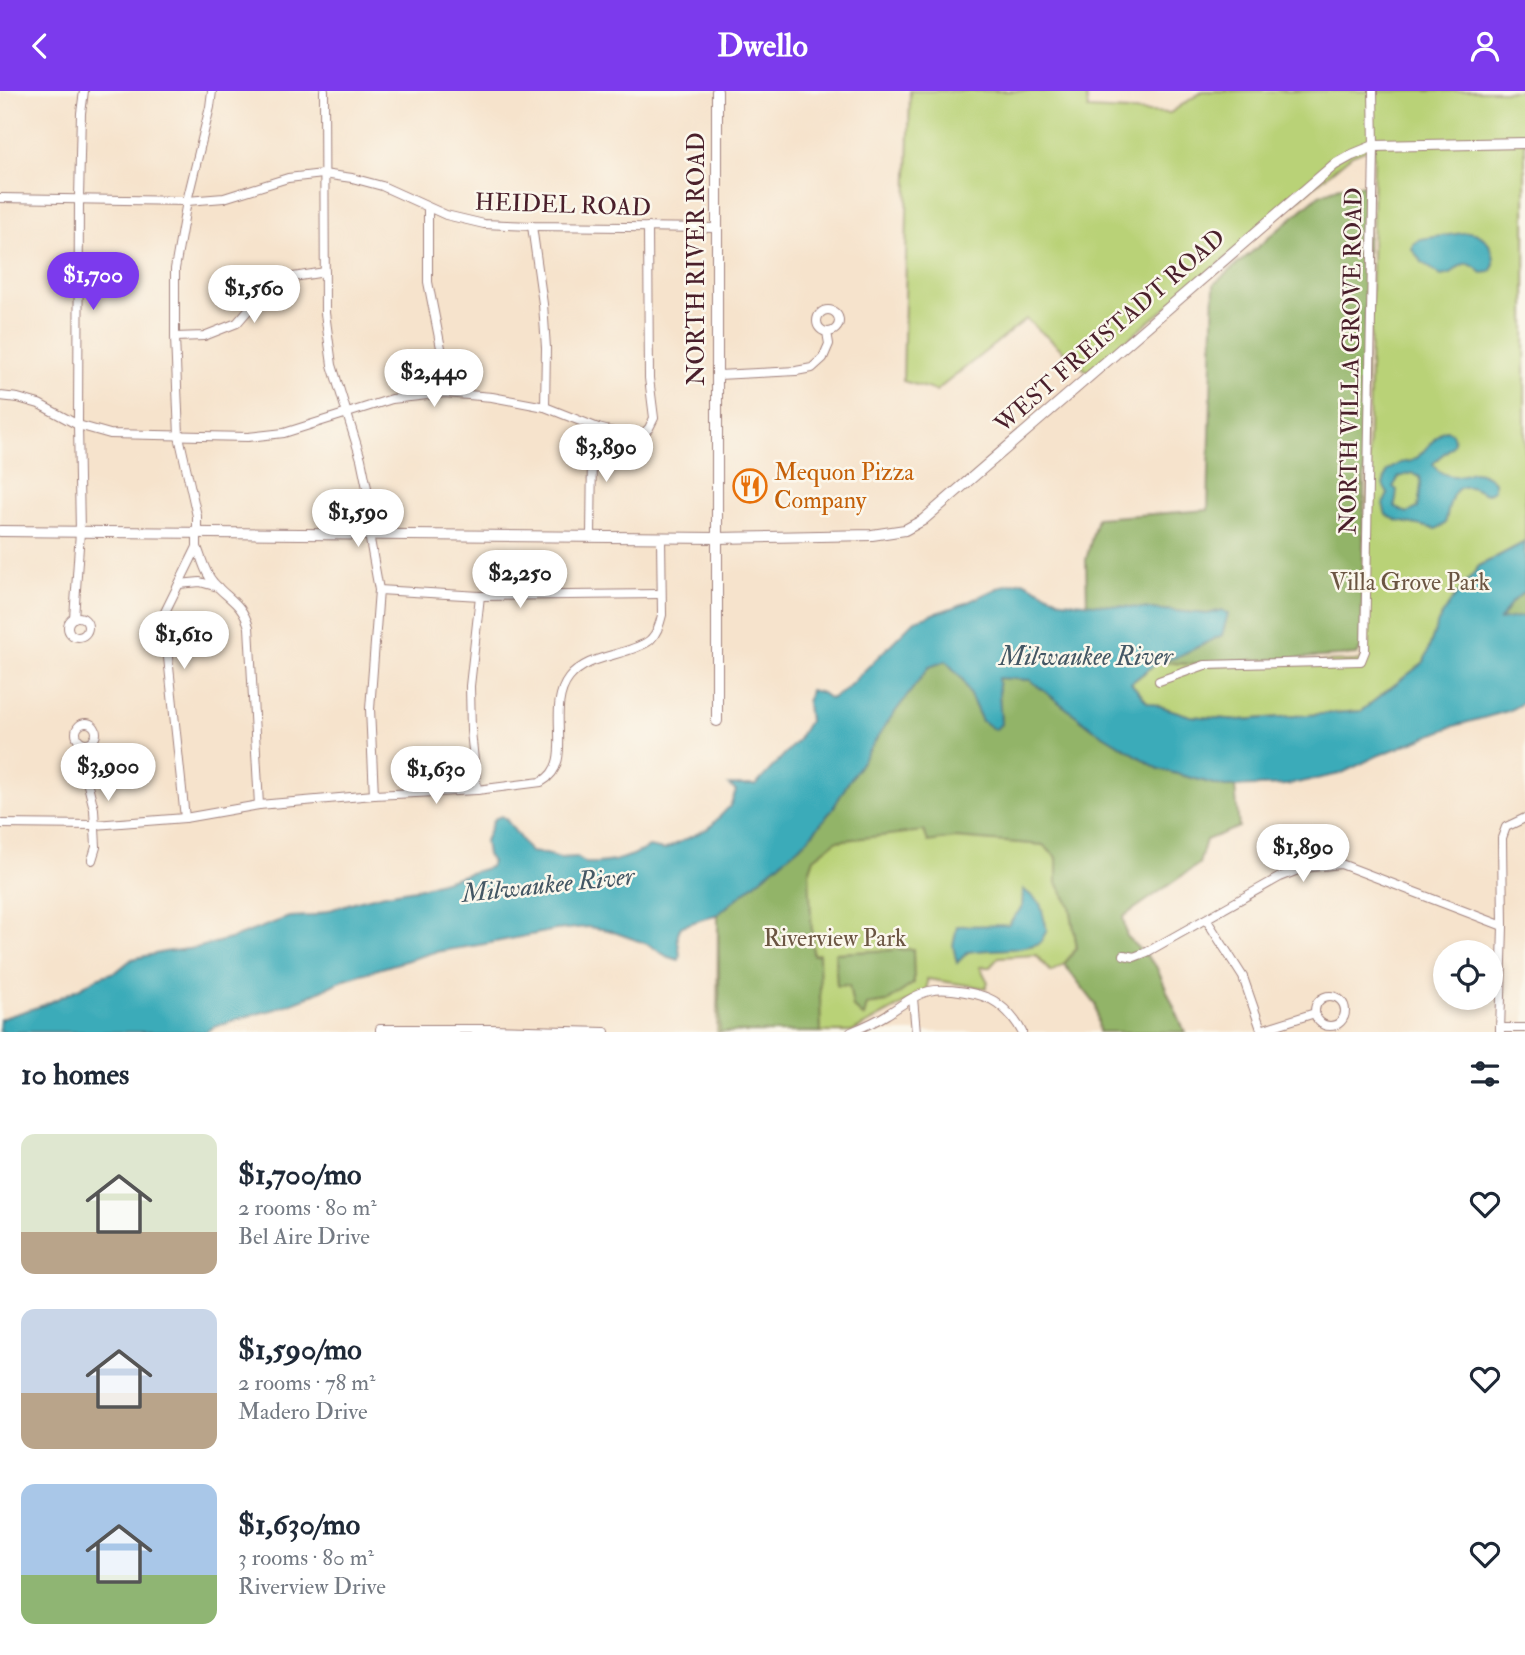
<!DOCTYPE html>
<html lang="en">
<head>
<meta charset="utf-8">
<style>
  body { margin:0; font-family:"IM FELL Double Pica",serif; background:#f6f6f7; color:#1f2937; height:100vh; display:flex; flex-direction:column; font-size:26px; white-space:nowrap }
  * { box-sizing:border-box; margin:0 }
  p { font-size:23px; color:#747a83 }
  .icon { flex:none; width:38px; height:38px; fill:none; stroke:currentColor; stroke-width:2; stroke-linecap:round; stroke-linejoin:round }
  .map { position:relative; height:941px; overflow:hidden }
  .drawer { display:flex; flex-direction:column; background:#fff; flex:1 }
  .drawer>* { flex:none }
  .tools { position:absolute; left:1433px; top:849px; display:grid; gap:14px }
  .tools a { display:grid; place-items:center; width:70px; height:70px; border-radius:50%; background:#fff; box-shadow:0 4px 10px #0003; font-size:35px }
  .price { position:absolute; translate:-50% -60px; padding:0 16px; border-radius:24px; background:#fff; color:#222; font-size:23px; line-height:46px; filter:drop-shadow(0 2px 4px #0008) }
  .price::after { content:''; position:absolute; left:50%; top:42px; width:21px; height:16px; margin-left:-10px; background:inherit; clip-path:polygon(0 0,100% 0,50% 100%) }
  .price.selected { background:#7c3aed; color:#fff }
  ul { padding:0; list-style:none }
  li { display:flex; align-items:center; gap:21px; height:175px; padding:0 21px }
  li span { display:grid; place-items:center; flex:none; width:196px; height:140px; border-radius:14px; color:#555 }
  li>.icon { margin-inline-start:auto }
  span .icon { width:84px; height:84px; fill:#fffc; stroke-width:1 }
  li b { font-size:30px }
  h2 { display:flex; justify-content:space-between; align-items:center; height:84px; padding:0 21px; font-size:30px }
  header { display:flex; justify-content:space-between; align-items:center; height:91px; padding:0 21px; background:#7c3aed; color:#fff; font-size:32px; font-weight:700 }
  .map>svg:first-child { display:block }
  .green { fill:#b9d277; stroke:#827851; stroke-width:2 }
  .forest { fill:#92b468; stroke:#6e6a4a; stroke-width:2 }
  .water { fill:#3babb9; stroke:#426572; stroke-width:2; fill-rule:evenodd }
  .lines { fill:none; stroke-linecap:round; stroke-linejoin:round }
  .minor-casing { stroke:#a0817c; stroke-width:10 }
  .tertiary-casing { stroke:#a0817c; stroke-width:12 }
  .minor { stroke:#fff; stroke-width:8 }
  .tertiary { stroke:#fff; stroke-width:10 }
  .labels { text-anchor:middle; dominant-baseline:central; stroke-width:5; stroke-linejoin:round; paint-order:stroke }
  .street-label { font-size:24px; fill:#4a1f2b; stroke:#fbf7ec }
  .food-label { font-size:24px; fill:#c56008; stroke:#fbf7ec; text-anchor:start }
  .park-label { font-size:24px; fill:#6b5542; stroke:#fbf7ec }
  .water-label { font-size:26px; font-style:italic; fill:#445764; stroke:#fbf7ec }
</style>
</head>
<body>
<header><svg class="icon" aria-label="back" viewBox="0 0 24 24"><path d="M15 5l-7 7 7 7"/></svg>Dwello<svg class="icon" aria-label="person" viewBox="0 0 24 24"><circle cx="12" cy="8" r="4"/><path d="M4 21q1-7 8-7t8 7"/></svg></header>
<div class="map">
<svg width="1525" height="941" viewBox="0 0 1525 941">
  <rect width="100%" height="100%" fill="#fbf7ec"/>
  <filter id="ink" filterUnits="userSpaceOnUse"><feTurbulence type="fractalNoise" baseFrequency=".0143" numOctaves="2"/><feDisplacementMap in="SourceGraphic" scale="14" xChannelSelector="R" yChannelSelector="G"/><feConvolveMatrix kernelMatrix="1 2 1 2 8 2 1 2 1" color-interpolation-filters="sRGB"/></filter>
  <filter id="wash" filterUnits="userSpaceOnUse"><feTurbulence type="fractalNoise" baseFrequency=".00686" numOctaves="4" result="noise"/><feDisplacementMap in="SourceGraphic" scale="28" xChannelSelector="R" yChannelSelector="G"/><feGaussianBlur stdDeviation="1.57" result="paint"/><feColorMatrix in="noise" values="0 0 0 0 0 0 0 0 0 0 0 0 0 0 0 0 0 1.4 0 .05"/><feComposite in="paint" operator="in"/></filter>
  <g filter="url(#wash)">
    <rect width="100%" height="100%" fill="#f6e3cc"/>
    <!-- green -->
    <g class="green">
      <path d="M910,0H1086L1088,18L1170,22L1203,0H1525V451L1479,475L1439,531L1424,571L1361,620L1240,629L1190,625L1147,611L1131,592L1158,571L1205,574L1360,570L1365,560L1374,55L1352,64L1088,281L1026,228L936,300L903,290Z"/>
      <path d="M1030,589L1092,637L1109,647L1074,838L1077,858L1064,873L1051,881L1036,864L999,866L990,876H980L988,891L986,897L927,888V900L852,941H717L718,823L739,807L889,629Z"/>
    </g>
    <!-- forest -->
    <g class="forest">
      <path d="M1368,94L1362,555L1357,564L1190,573L1158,571L1177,566L1222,544V519L1208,523L1087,513L1086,469L1097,427L1208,419L1214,193L1319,104L1342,95Z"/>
      <path d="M1525,500V525L1499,530L1511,512Z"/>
      <path d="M946,570L963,589L982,630L1001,633L998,587L1030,589L1092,637L1159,678L1225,696H1235L1239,736L1206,749L1199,773L1123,826L1127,846L1156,875L1185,941H1099L1096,914L1064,873L1077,857L1070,815L1057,792V767L1043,754L955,747L928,751L924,740L836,750L814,767L809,782L813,864L819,863L821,941H720L718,823L807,749L832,719L849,690L889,629L929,576Z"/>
      <path d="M913,858L914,892L887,911L867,914L864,926L853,916L849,894L837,895L835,862Z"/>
    </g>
    <!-- water -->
    <g class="water">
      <path d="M1470,141C1486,143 1495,159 1494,174L1490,181L1482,182C1468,169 1463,170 1451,183L1441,185L1422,171L1412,158L1413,153L1420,148Z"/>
      <path d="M1447,339L1452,342C1460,359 1441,360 1433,373C1438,383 1451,387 1462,384C1468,383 1468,382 1473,381C1481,381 1488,385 1494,390V399L1486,403C1481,401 1475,397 1469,396C1449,392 1449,421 1445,433L1436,438L1398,430L1386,424L1383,413L1388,403L1383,394L1387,380L1400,372L1411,370L1417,367L1442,340ZM1412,382L1420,386L1421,393L1418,417L1407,422L1395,416L1397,399L1393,396L1399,386Z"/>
      <path d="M1525,451V500L1511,512L1500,529L1525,525V611L1508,620L1454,635L1377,665L1340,683L1287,694L1225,696L1159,678L1092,637L1030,589L998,587L1001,633L995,639L982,630L963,589L946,570L929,576L889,629L849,690L832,719L807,749L718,823L682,835C672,846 683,858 679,869L668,866L647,853L608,839L587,836L556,839L485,853L435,861L345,888L305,907L276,918L248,925L214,936L206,941H0V928L44,914L80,897L97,887L117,880L132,868L164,861L196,857L233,847L289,826L312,825L357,810L385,803L421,797L490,776L492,771L487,764L485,750L494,728L501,725L506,728L530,761L546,763L560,767L577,766L586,772H598L614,770L633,764L649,756L664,759L709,737L730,715L736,700L729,694H756L797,650L809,630L807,612L810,599L822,602L830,608L843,601L915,529L966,512L1002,495L1023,490L1062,510L1208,523L1222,519L1228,523L1222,544L1177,566L1158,571L1131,592L1147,611L1190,625L1240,629L1361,620L1424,571L1438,531L1451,511L1479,475Z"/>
      <path d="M1023,798L1040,812L1047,839L1040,852C1016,861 992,857 968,861L957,872L953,855L957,835L1008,834L1022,816Z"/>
    </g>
  </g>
  <g filter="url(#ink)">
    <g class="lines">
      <defs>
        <g id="minor">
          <path d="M324,0L325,222L332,274L361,368L367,397L369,443L379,499L370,618L374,704"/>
          <path d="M0,107L187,110L224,107L288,87L323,83L352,87L382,95L446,124L484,133L532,135L717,137"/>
          <path d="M428,117V191L443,267L445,302"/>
          <path d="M532,135L543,213L546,257L545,316"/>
          <circle cx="828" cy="230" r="11"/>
          <path d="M175,246L204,245L237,232L264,201L287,187L325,181"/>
          <path d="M718,284L796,280L812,277L823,267L829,253L827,241"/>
          <path d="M0,305L18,307L39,313L78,334L110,343L248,346L284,342L392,308L445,302L492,306L545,316L598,337L622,343H636L645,341L649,337L654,327L649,287L648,136"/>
          <path d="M591,445L592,362L598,337"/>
          <path d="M197,456C202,468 205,483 214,492C229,509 242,512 249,536L259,714"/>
          <path d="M179,493L200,491L218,496"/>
          <path d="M379,499L480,505L661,503"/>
          <circle cx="78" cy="536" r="10"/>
          <path d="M74,527L80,441L78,334L79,107L81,22L84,0"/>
          <path d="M1159,590L1205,574L1361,570L1365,560L1374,55L1373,0"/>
          <circle cx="86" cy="642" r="10"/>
          <path d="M84,652V678L94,718L96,756L92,769"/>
          <path d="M477,699L471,640L470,595L480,505"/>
          <path d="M185,727L165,538V521L197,456V425L179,345L175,246V178L187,110L210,16L212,0"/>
          <path d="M0,733L95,734L185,727L259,714L374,704L477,699L541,691C577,672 544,619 569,587C586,566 614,566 637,556C641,554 648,552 651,548C657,542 660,533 662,524L661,447"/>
          <path d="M1206,828L1243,886L1262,941"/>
          <path d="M1124,864L1134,866L1147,861L1280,786L1303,777L1341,773L1503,835"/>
          <circle cx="1330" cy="920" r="15"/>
          <path d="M913,907L916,941"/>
          <path d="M1500,937H1525"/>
          <path d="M1261,939L1315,922"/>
          <path d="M380,941V938H491L605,941"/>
          <path d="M851,941C863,936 875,931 886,924C899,916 913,904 929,900C945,896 984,902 997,912C1008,920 1016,929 1022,941"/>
          <path d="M1500,941L1503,835L1502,747L1506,736L1525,727"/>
        </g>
        <g id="tertiary">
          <path d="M717,0V630"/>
          <path d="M0,440L717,447L872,444L905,439L923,429L1334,74L1352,64L1374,55L1525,52"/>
        </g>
      </defs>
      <!-- minor casing -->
      <use href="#minor" class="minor-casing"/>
      <!-- tertiary casing -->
      <use href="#tertiary" class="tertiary-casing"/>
      <!-- minor -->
      <use href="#minor" class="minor"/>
      <!-- tertiary -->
      <use href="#tertiary" class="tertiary"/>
    </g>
  </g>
  <!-- icons -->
  <defs>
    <symbol id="restaurant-ring" viewBox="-11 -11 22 22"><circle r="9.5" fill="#fbf7ec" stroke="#e8710a" stroke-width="1.5"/><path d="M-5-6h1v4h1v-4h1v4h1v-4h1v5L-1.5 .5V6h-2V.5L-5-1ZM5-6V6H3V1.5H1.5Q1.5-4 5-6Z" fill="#e8710a"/></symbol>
  </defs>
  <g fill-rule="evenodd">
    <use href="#restaurant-ring" x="731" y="376" width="38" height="38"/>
  </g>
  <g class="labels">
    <!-- street labels -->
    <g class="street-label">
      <text transform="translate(563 114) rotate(2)">HEIDEL ROAD</text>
      <text transform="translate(696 168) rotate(-90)">NORTH RIVER ROAD</text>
      <text transform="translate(1110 240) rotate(-41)">WEST FREISTADT ROAD</text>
      <text transform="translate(1351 270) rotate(-89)">NORTH VILLA GROVE ROAD</text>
    </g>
    <!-- food labels -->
    <g class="food-label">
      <text x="774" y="381">Mequon Pizza<tspan x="774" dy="28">Company</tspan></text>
    </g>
    <!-- park labels -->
    <g class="park-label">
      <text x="1410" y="491">Villa Grove Park</text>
      <text x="835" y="847">Riverview Park</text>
    </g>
    <!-- water labels -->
    <g class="water-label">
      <text x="1086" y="566">Milwaukee River</text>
      <text transform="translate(548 794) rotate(-6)">Milwaukee River</text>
    </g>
  </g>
</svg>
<div class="tools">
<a><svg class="icon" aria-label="locate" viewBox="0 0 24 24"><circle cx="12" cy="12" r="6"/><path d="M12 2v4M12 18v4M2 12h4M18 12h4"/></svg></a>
</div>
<b class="price selected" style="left:93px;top:221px">$1,700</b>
<b class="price" style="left:254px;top:234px">$1,560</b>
<b class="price" style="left:434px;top:318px">$2,440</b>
<b class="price" style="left:606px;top:393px">$3,890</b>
<b class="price" style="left:358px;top:458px">$1,590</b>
<b class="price" style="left:520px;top:519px">$2,250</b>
<b class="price" style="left:184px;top:580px">$1,610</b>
<b class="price" style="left:108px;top:712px">$3,900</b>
<b class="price" style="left:436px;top:715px">$1,630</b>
<b class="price" style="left:1303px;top:793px">$1,890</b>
</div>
<section class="drawer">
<h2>10 homes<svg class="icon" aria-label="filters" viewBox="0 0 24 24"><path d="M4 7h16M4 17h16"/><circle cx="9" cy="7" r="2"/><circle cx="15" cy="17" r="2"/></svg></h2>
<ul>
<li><span style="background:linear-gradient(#dfe7d0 70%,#b9a48a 0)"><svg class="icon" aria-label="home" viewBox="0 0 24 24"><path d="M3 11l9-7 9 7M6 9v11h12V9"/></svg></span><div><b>$1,700/mo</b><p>2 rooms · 80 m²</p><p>Bel Aire Drive</p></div><svg class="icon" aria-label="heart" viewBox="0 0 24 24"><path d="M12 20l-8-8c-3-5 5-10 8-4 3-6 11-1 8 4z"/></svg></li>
<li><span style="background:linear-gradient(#c9d6e8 60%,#b9a48a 0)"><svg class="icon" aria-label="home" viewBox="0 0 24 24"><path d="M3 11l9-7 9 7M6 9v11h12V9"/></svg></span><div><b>$1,590/mo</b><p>2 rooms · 78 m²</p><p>Madero Drive</p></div><svg class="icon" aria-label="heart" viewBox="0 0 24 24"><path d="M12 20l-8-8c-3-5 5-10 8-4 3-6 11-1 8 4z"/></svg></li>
<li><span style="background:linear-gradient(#a9c7e8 65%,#8fb573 0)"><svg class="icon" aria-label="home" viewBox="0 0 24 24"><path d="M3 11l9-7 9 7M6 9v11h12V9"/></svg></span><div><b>$1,630/mo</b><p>3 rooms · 80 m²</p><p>Riverview Drive</p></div><svg class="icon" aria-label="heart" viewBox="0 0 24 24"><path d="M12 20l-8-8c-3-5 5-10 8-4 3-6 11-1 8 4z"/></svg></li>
</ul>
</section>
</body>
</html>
